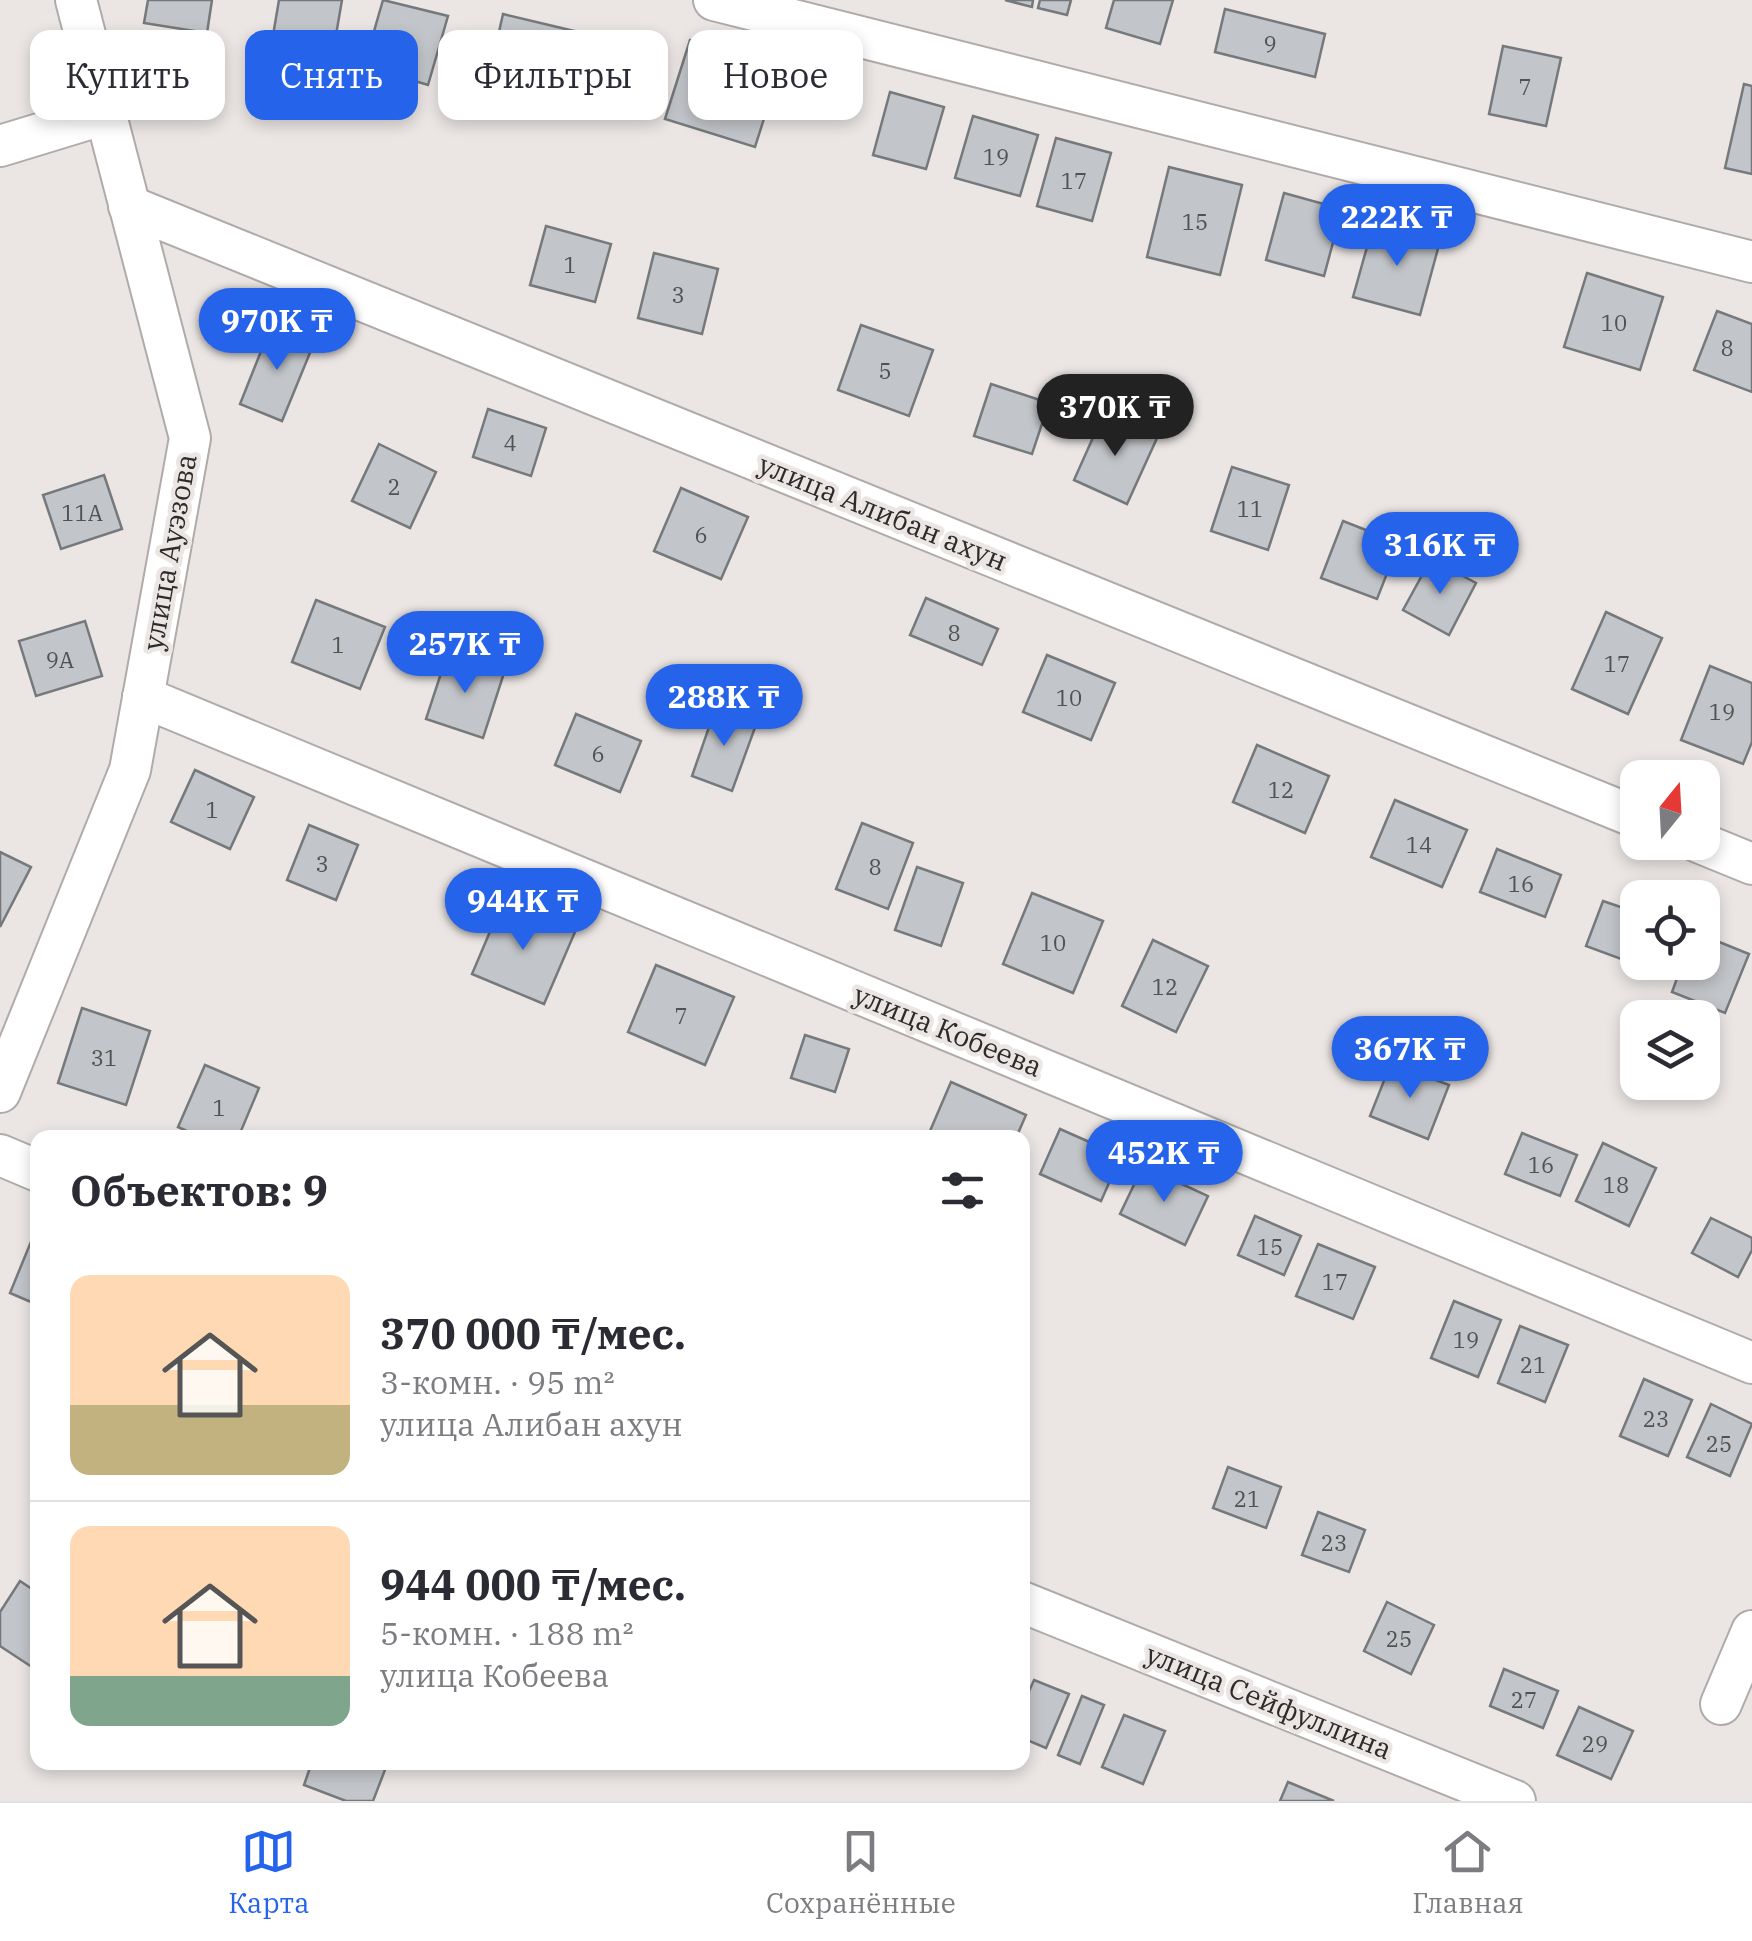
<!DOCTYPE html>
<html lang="ru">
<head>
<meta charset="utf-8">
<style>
  body { margin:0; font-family:"IBM Plex Serif",serif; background:#f7f7f7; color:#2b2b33; height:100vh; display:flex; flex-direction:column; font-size:38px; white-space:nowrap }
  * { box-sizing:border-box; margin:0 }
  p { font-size:32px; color:#7c7c81 }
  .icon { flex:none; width:55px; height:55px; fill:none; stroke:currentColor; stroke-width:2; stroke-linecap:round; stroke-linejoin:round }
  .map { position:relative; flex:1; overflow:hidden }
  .panel { position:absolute; left:30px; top:1130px; width:1000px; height:640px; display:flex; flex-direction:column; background:#fff; border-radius:20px; box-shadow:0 5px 15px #0003 }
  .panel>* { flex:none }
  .top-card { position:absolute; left:30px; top:30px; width:1000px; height:90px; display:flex; gap:20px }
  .needle { width:65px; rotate:18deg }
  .buttons { position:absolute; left:1620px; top:760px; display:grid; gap:20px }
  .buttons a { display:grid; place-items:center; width:100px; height:100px; border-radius:20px; background:#fff; box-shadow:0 5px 15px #0003; font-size:50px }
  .price { position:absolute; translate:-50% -85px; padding:0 22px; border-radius:35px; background:#2563eb; color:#fff; font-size:32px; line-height:65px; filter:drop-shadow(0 2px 5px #0008) }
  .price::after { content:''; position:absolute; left:50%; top:60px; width:30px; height:22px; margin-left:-15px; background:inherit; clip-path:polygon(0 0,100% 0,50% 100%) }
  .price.current { background:#222; color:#fff }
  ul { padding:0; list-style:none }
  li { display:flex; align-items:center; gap:30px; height:250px; padding:0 40px }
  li+li { border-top:2px solid #e1e1e2 }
  li span { display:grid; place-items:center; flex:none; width:280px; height:200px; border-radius:20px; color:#555 }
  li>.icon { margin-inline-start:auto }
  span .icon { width:120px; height:120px; fill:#fffc; stroke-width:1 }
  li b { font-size:42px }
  h2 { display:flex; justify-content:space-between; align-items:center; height:120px; padding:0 40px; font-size:42px }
  .tag { padding:0 35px; border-radius:20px; background:#fff; box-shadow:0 5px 15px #0003; font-size:35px; line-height:90px }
  .tag.current { background:#2563eb; color:#fff }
  .tab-bar { display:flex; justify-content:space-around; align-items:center; height:140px; border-top:2px solid #e1e1e2; background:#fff; font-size:28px; color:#7c7c81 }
  .tab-bar a { display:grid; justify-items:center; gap:5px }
  .tab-bar .current { color:#2563eb }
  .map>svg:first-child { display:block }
  .building { fill:#c2c5c9; stroke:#76797c; stroke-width:2.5 }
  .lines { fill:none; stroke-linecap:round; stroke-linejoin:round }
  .street-casing { stroke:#b0aba9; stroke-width:44 }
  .street { stroke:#fff; stroke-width:40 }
  .labels { text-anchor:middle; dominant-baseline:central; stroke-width:9; stroke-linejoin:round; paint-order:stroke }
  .number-label { font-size:22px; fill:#525252 }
  .street-label { font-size:28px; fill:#2d2b2a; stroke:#ebe6e4 }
</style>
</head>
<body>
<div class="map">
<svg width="1752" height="1801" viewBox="0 0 1752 1801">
  <rect width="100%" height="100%" fill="#ebe6e4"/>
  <!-- building -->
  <g class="building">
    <path d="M148,0H212L207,33L144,23Z"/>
    <path d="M279,0H342L330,70L269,59Z"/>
    <path d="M383,0L448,16L428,85L364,66Z"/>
    <path d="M1005,0H1033L1032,7Z"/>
    <path d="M1040,0H1071L1067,15L1038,8Z"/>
    <path d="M1114,0H1173L1160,44L1106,28Z"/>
    <path d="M1225,9L1325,34L1315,77L1215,52Z"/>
    <path d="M503,14L574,31L558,97L488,81Z"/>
    <path d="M690,40L780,68L755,147L665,119Z"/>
    <path d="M1503,46L1561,58L1546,126L1489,114Z"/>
    <path d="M1744,84L1752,86V174L1725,168Z"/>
    <path d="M890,92L944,107L926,169L873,155Z"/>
    <path d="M973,116L1038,135L1020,196L955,178Z"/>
    <path d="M1056,138L1111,153L1092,221L1037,206Z"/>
    <path d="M1169,167L1242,185L1220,275L1147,257Z"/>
    <path d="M1284,193L1342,209L1324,276L1266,260Z"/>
    <path d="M1374,222L1440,241L1420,315L1353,297Z"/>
    <path d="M546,226L611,244L595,302L530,285Z"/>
    <path d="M654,253L718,269L702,334L638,318Z"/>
    <path d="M1587,273L1663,297L1640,370L1564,347Z"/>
    <path d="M1717,311L1752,324V392L1694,370Z"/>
    <path d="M861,325L933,350L909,416L838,390Z"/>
    <path d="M271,326L314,343L282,421L240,404Z"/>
    <path d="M991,384L1049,403L1032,454L974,436Z"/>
    <path d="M488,409L546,428L531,476L473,457Z"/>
    <path d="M1104,413L1157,438L1127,504L1074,480Z"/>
    <path d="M379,444L436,472L410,528L352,501Z"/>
    <path d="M1232,467L1289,485L1268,550L1211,531Z"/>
    <path d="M104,475L122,529L61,549L43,495Z"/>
    <path d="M681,488L748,517L721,579L654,551Z"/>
    <path d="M1343,521L1399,543L1377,599L1321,578Z"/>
    <path d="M1431,559L1476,583L1449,635L1403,610Z"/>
    <path d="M926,598L998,629L982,665L910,635Z"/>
    <path d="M316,600L385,627L360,689L292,662Z"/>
    <path d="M1606,612L1662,638L1628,714L1572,689Z"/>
    <path d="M85,621L102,676L36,696L19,641Z"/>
    <path d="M447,655L504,673L483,738L426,719Z"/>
    <path d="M1047,655L1115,683L1091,740L1023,712Z"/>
    <path d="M1710,666L1752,683V742L1743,764L1681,740Z"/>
    <path d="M716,707L757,722L732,791L692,776Z"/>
    <path d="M576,714L641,741L620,792L555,765Z"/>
    <path d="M1257,745L1329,776L1305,833L1233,802Z"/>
    <path d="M195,770L254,797L230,849L171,822Z"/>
    <path d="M1395,800L1467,830L1442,887L1371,857Z"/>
    <path d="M862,823L913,843L888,909L836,889Z"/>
    <path d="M309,825L358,845L336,900L287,880Z"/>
    <path d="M1497,849L1561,875L1545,917L1480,892Z"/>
    <path d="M0,852L31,867L0,927Z"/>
    <path d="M917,867L963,883L941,946L895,930Z"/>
    <path d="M1032,893L1103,921L1073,993L1003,964Z"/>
    <path d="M503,901L575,932L544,1004L472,974Z"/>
    <path d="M1603,901L1638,913V962H1663L1659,973L1586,946Z"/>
    <path d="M1702,935L1749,954L1725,1013L1672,992L1683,962H1702Z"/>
    <path d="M1153,940L1208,966L1176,1032L1122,1006Z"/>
    <path d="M656,965L734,997L705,1065L628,1032Z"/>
    <path d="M82,1008L150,1031L126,1105L58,1083Z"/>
    <path d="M805,1035L849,1049L835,1092L791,1078Z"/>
    <path d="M1391,1063L1449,1085L1428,1139L1370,1116Z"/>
    <path d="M205,1065L259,1088L238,1138H202L178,1127Z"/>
    <path d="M951,1082L1026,1115L1016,1138H927Z"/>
    <path d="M1060,1129L1121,1156L1101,1201L1040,1174Z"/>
    <path d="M1522,1133L1577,1155L1560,1196L1505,1174Z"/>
    <path d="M1603,1143L1656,1168L1629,1226L1576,1201Z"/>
    <path d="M1143,1166L1208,1196L1185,1245L1120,1214Z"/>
    <path d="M1255,1216L1301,1236L1284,1275L1238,1255Z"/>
    <path d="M1711,1218L1752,1238V1250L1738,1277L1692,1253Z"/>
    <path d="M37,1227L38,1228V1305L10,1293Z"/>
    <path d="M1318,1244L1375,1267L1353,1319L1296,1296Z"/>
    <path d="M1454,1301L1501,1320L1478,1377L1431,1358Z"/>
    <path d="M1520,1326L1568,1345L1545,1402L1498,1383Z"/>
    <path d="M1644,1379L1692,1400L1668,1456L1620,1436Z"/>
    <path d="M1711,1404L1752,1424L1730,1476L1687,1457Z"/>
    <path d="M1228,1467L1281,1487L1266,1528L1213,1508Z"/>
    <path d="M1318,1512L1365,1530L1349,1572L1302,1555Z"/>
    <path d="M20,1581L38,1593V1671L0,1646V1612Z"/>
    <path d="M1387,1602L1434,1625L1411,1674L1364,1651Z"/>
    <path d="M1504,1669L1558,1691L1543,1728L1490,1706Z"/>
    <path d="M1034,1680L1069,1694L1046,1748L1022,1738V1707Z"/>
    <path d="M1082,1696L1104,1705L1080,1764L1058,1755Z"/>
    <path d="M1579,1707L1633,1731L1611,1779L1557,1755Z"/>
    <path d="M1124,1715L1165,1731L1143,1784L1102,1767Z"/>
    <path d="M312,1762H388L373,1801H346L304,1785Z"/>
    <path d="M1288,1782L1334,1801H1280Z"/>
  </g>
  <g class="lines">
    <defs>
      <g id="street">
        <path d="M714,0L1752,262"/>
        <path d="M0,146L105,114"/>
        <path d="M129,206L1638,818"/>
        <path d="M143,697L1752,1363"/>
        <path d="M1698,842L1752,864"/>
        <path d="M0,1092L130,770L190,438L76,0"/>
        <path d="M0,1155L38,1171"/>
        <path d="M1022,1602L1515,1801"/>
        <path d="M1721,1704L1752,1631"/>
      </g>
    </defs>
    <!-- street casing -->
    <use href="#street" class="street-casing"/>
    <!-- street -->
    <use href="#street" class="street"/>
  </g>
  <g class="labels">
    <!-- number labels -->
    <g class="number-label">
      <text x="1270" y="43">9</text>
      <text x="1525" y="86">7</text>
      <text x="996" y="156">19</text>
      <text x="1074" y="180">17</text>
      <text x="1195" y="221">15</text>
      <text x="570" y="264">1</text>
      <text x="678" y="294">3</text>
      <text x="1614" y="322">10</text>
      <text x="1727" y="347">8</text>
      <text x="885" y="370">5</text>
      <text x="510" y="442">4</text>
      <text x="394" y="486">2</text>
      <text x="1250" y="508">11</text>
      <text x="82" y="512">11А</text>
      <text x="701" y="534">6</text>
      <text x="954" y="632">8</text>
      <text x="338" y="644">1</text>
      <text x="60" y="659">9А</text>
      <text x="1617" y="663">17</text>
      <text x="1069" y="697">10</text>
      <text x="1722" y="711">19</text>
      <text x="598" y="753">6</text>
      <text x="1281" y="789">12</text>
      <text x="212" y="809">1</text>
      <text x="1419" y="844">14</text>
      <text x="322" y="863">3</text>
      <text x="875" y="866">8</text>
      <text x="1521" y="883">16</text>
      <text x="1053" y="942">10</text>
      <text x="1165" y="986">12</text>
      <text x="681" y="1015">7</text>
      <text x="104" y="1057">31</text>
      <text x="219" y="1107">1</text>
      <text x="1541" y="1164">16</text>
      <text x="1616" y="1184">18</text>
      <text x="1270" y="1246">15</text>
      <text x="1335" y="1281">17</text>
      <text x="1466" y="1339">19</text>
      <text x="1533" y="1364">21</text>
      <text x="1656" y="1418">23</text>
      <text x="1719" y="1443">25</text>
      <text x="1247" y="1498">21</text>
      <text x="1334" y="1542">23</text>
      <text x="1399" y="1638">25</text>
      <text x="1524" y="1699">27</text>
      <text x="1595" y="1743">29</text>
    </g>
    <!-- street labels -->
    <g class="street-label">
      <text transform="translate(883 512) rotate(22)">улица Алибан ахун</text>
      <text transform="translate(169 552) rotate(-80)">улица Ауэзова</text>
      <text transform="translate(948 1030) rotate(22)">улица Кобеева</text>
      <text transform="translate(1269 1701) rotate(22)">улица Сейфуллина</text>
    </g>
  </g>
</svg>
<div class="buttons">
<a><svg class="needle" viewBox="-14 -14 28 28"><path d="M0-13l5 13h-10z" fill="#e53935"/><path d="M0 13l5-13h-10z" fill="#7c7c81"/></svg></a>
<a><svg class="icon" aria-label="locate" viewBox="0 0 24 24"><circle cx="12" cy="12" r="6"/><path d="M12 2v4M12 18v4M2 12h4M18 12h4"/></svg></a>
<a><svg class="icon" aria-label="layers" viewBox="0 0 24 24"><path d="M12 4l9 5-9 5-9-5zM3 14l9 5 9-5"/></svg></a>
</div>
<b class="price" style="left:1397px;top:269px">222K ₸</b>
<b class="price" style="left:277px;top:373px">970K ₸</b>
<b class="price current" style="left:1115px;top:459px">370K ₸</b>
<b class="price" style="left:1440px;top:597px">316K ₸</b>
<b class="price" style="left:465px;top:696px">257K ₸</b>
<b class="price" style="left:724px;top:749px">288K ₸</b>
<b class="price" style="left:523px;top:953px">944K ₸</b>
<b class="price" style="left:1410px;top:1101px">367K ₸</b>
<b class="price" style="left:1164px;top:1205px">452K ₸</b>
<div class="top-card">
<a class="tag">Купить</a>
<a class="tag current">Снять</a>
<a class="tag">Фильтры</a>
<a class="tag">Новое</a>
</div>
<section class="panel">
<h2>Объектов: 9<svg class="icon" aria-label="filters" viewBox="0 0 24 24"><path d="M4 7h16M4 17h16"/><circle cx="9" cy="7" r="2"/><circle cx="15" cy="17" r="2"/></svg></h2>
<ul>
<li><span style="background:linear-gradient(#ffd9b3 65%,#c2b280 0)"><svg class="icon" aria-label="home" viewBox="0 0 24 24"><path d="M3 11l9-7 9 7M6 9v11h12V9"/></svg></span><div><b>370 000 ₸/мес.</b><p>3-комн. · 95 m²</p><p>улица Алибан ахун</p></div></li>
<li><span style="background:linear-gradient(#ffd9b3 75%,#7fa58c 0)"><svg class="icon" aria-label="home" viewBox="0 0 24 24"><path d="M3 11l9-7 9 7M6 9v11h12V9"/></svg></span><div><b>944 000 ₸/мес.</b><p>5-комн. · 188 m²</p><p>улица Кобеева</p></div></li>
</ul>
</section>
</div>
<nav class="tab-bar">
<a class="current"><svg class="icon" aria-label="map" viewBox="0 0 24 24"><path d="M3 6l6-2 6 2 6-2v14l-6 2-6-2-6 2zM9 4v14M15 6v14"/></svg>Карта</a>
<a><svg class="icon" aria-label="saved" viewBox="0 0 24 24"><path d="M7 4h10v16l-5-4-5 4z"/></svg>Сохранённые</a>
<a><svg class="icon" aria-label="home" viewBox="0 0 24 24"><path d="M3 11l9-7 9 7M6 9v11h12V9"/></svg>Главная</a>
</nav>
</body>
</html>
